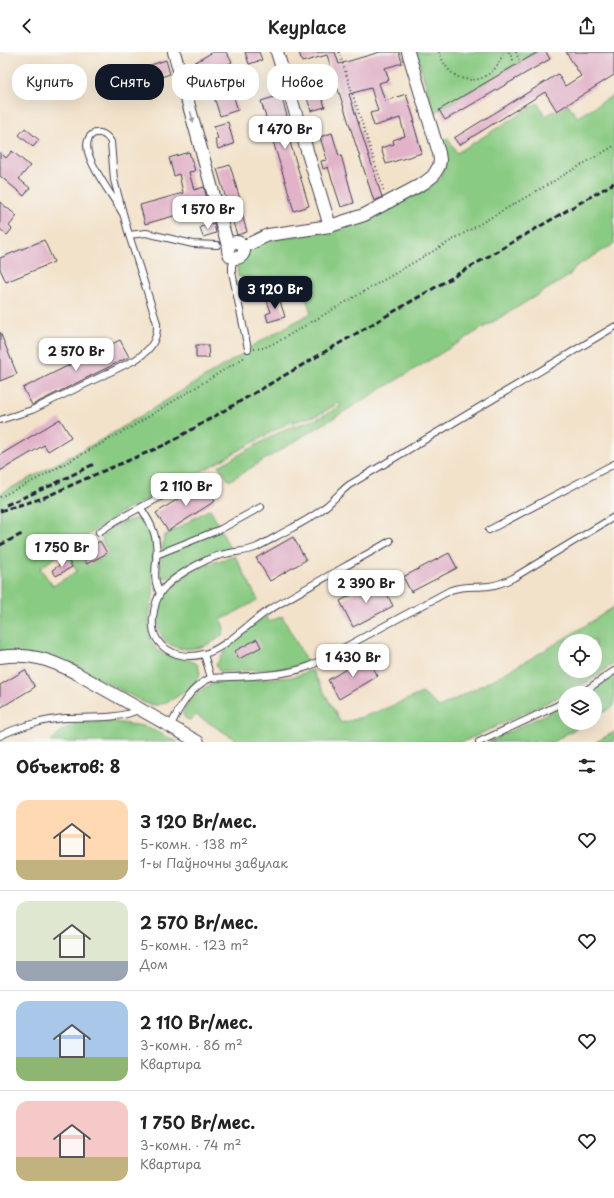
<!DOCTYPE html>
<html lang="ru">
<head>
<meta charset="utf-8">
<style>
  body { margin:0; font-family:"Playpen Sans",sans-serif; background:#f6f6f6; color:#222; height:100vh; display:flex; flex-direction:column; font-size:15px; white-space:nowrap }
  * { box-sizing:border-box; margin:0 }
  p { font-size:13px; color:#767676 }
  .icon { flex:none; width:22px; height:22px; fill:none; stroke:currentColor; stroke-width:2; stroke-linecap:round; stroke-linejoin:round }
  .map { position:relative; height:690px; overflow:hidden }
  .details { display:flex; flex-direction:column; background:#fff; flex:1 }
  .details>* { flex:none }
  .hud { position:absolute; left:12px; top:12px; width:400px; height:36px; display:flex; gap:8px }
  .buttons { position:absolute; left:558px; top:582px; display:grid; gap:8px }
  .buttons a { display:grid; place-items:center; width:44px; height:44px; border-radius:50%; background:#fff; box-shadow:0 4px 16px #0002; font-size:20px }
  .price { position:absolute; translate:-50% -34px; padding:0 9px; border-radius:8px; background:#fff; color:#222; font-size:13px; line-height:26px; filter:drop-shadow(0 1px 2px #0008) }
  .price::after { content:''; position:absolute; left:50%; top:24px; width:12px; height:9px; margin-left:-6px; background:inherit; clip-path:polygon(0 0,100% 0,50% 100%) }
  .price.on { background:#111827; color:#fff }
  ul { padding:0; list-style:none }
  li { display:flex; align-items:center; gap:12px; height:100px; padding:0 16px }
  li+li { border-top:1px solid #e0e0e0 }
  li span { display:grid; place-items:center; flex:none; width:112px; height:80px; border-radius:12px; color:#555 }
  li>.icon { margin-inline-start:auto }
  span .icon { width:48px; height:48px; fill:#fffc; stroke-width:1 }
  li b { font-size:17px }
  h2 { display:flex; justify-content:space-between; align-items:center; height:48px; padding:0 16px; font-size:17px }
  .tag { padding:0 14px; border-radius:16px; background:#fff; box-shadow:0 4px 16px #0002; font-size:14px; line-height:36px }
  .tag.on { background:#111827; color:#fff }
  header { display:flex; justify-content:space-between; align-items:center; height:52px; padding:0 16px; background:#fff; font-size:18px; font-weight:600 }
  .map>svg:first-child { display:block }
  .green { fill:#8acb83; stroke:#56765f; fill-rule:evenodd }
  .building { fill:#e1b2c8 }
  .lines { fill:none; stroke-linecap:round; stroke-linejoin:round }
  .lane-casing { stroke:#413f50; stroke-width:8 }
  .street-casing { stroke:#413f50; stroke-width:14 }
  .path { stroke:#413f50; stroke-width:2; stroke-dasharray:1 3; stroke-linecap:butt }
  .lane { stroke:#fff; stroke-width:6 }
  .street { stroke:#fff; stroke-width:12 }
  .rail { stroke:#22223b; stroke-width:3; stroke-dasharray:6 3; stroke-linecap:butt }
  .oneway { fill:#9c9ca7 }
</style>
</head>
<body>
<header><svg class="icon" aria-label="back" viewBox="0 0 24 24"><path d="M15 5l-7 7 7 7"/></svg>Keyplace<svg class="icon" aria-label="share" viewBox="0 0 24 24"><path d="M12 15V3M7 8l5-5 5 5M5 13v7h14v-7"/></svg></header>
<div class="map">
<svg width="614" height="690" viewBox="0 0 614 690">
  <rect width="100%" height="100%" fill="#f6f6f2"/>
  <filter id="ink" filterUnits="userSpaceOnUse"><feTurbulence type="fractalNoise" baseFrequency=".025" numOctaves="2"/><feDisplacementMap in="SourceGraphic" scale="8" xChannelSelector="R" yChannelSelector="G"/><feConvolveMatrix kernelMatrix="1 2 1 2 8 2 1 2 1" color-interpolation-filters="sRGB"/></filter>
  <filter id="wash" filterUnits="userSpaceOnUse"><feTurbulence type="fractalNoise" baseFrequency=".012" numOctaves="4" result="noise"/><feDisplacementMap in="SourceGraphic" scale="16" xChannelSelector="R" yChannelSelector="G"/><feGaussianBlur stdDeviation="0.9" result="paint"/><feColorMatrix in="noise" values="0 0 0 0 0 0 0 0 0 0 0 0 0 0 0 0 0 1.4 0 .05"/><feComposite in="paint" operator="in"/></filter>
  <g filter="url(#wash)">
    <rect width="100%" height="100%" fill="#f3e2ca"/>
    <!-- green -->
    <g class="green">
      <path d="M416,0H538L434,61Z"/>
      <path d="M614,43V192L575,215L569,224L229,429L219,414L285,377L317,367L341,354L339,351L318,363L286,372L186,428L122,460L40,516L53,534L77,519L68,505L78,500L88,514L109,501C107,497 102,492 102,487C101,479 129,466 137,467C141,468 144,471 147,474C157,488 152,505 152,522C152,529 154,536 153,543C151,558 144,581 154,594C165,609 185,602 198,613L200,622C195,635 169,652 156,653C151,653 147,652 143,650L72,612L0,599V442L103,387L244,301L252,294L311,261C306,247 303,229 287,226L238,225L237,213L251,197L269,188L342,177L373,165L432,133L441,125L445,113V101L442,89L448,86L457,101L538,51L545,64L568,52L577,65Z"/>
      <circle cx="236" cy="199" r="5.5"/>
      <path d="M210,457L230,496L203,506L170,525L167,526L162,525L160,520L164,484Z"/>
      <path d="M235,504L258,548L221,568C225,577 226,581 216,588C191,604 155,600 158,563C159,555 161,547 166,540C179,523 214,509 235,504Z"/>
      <path d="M614,555V611L598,623L573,638L463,690H240L196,663L191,668L186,667L183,663C184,648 205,633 219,630L293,625L312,618L341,671C369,664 395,653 422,641L439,655C499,626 558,592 614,555ZM565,589H595V619H565Z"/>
      <path d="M266,564L269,570L282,564L307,610L287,616L225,620L219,619L216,613C227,592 248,577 266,564Z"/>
      <path d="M614,624V654L595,665V641H588Z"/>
      <path d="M565,653V671H585L553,690H488Z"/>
      <path d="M82,670H114L144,674L178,690H50C59,679 69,673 82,670Z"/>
      <path d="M614,680V690H596Z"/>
    </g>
    <g id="blocks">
      <!-- building -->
      <g class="building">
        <path d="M213,0H226L232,10L206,26L209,31L199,37L191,23L198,18L194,11Z"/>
        <path d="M245,0H259L262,8L249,12Z"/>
        <path d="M299,0H335L339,12L380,0H399L402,11L385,16L389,28L379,31L385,49L406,42L415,70H413L422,101L386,112L381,96L394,92L393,88L405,84L400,66L374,74L370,61L378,59L371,36L349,42L382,145L374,149L327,3L302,10Z"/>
        <path d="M538,0H546L550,7L445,68L439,58Z"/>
        <path d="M566,0H614V23L557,59L545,40L459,93L454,86L558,22L565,34L581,24Z"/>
        <path d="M166,8L170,22L155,27L151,13Z"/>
        <path d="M240,12L244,25L232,29L229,16Z"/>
        <path d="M318,32L325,55L311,59L304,36Z"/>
        <path d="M231,37L238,58L220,64L213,42Z"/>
        <path d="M281,43L291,78L287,80L309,154L294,159L261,49Z"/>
        <path d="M228,70L234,92L218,97L215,87H218L214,74Z"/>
        <path d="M25,76L39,88L33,95L19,83Z"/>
        <path d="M332,81L339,104L341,103L354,151L341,155L328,115L323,117L321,109L327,108L320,85Z"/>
        <path d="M12,99L30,114L19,127L30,136L24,144L0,124V100L6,106Z"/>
        <path d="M189,100L195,119L189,120L194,138L204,135L209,154L145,172L140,153L183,141L179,122L174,124L169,106Z"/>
        <path d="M230,113L242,154L240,155L247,180L237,183L217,117Z"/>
        <path d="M0,150L17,164L9,174L12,177L7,183L0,177Z"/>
        <path d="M214,171L216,181L203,185L200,175Z"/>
        <path d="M44,188L54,210L6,230L0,217V206Z"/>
        <path d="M279,246L285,265L268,270L266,262L271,260L267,249Z"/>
        <path d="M0,280L17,322L0,329Z"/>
        <path d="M120,288L129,305L32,353L23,336Z"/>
        <path d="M196,293H208L209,306H196Z"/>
        <path d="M60,367L71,385L48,399L44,393L0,419V403Z"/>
        <path d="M203,431L215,449L168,479L156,461Z"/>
        <path d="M293,485L306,508L270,529L256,506Z"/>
        <path d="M100,489L107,501L87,512L80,501Z"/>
        <path d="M449,501L457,516L411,540L403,525Z"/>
        <path d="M68,508L72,515L56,524L52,518Z"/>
        <path d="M380,528L393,554L353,575L340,549Z"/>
        <path d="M257,587L261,595L239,607L235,599Z"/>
        <path d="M366,605L378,624L339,647L328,628Z"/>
        <path d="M25,618L35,635L0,656V633Z"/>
      </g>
    </g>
  </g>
  <g filter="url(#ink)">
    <use href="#blocks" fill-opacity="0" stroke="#413f50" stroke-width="1"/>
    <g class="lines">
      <defs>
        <g id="lane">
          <path d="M123,162C113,144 93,119 88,100C83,81 101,73 111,90L114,128L129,183"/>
          <path d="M234,206L232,214V220L248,297"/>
          <path d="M0,368L32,358L135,308C150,298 158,289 157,271L129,183L146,181L193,192L217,193"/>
          <path d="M141,456C148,467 155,478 156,491C159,509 150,524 160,541"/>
          <path d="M489,478L614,412"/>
          <path d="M99,480L117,468L166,442"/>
          <path d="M390,489C349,513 306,535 266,560C248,572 224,597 204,602C178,609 150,596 153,566C154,557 156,547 161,540C171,525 208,505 225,502C236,499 247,500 257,495C269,489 280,482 292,476C303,470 315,464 325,455C334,448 340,440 349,433L614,275"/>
          <path d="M156,503L221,477L261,455"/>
          <path d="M204,602L211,626"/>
          <path d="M582,641L614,619"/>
          <path d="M170,675C179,656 191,634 211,626C241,624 283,625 310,614L451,538C466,533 475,536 489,534C498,533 505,530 513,526L614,465"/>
          <path d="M0,684C17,675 47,667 66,666C89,665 119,668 140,657"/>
          <path d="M479,690L565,650"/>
        </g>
        <g id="street">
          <path d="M174,0L226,187L230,193"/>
          <path d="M277,0L330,174"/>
          <circle cx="236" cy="198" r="8"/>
          <path d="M243,195L268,183L330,174L364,163L424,131L433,124L439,114L440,108L439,101L408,0"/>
          <path d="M0,605C30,601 49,607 76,621L198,690"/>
        </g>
      </defs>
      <!-- lane casing -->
      <use href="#lane" class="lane-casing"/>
      <!-- street casing -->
      <use href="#street" class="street-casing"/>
      <!-- path -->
      <g class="path">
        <path d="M339,0L384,139"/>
        <path d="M439,0C442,8 446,16 452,21C473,37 498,23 503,0"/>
        <path d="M509,0L514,10"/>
        <path d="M516,0L519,8"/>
        <path d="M254,297L263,296L277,290L614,94"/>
        <path d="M0,445L37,427L130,376L245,305"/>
      </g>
      <!-- lane -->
      <use href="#lane" class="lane"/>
      <!-- street -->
      <use href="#street" class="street"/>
      <!-- rail -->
      <g class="rail">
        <path d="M6,453L50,434L94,412"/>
        <path d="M0,459L43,446L94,423L167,392L614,131"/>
        <path d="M0,493L22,482"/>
      </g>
    </g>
    <!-- one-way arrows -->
    <defs><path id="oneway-solid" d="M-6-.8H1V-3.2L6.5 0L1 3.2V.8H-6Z"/></defs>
    <use class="oneway" href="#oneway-solid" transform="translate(192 65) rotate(74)"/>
  </g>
</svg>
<div class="buttons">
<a><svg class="icon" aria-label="locate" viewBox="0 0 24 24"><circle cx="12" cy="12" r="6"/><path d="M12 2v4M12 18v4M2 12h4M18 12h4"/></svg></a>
<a><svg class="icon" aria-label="layers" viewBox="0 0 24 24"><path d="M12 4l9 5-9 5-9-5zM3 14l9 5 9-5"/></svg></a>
</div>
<b class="price" style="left:285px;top:98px">1 470 Br</b>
<b class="price" style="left:208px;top:178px">1 570 Br</b>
<b class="price on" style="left:275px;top:258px">3 120 Br</b>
<b class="price" style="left:76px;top:320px">2 570 Br</b>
<b class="price" style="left:186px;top:455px">2 110 Br</b>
<b class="price" style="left:62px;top:516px">1 750 Br</b>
<b class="price" style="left:366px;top:552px">2 390 Br</b>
<b class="price" style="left:353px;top:626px">1 430 Br</b>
<div class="hud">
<a class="tag">Купить</a>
<a class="tag on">Снять</a>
<a class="tag">Фильтры</a>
<a class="tag">Новое</a>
</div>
</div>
<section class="details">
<h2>Объектов: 8<svg class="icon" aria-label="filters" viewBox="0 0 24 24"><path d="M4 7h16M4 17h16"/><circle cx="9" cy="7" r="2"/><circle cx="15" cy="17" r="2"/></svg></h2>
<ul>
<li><span style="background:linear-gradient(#ffd9b3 75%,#c2b280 0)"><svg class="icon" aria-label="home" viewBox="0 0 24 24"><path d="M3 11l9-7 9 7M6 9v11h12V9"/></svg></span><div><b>3 120 Br/мес.</b><p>5-комн. · 138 m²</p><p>1-ы Паўночны завулак</p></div><svg class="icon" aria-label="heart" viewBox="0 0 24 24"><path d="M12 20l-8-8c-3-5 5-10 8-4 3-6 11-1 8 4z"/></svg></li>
<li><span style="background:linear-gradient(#dfe7d0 75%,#9aa5b1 0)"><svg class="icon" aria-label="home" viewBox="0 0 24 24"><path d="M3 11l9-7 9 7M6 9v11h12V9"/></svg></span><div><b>2 570 Br/мес.</b><p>5-комн. · 123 m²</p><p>Дом</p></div><svg class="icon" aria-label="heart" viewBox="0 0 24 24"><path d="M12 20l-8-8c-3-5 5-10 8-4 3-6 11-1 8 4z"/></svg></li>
<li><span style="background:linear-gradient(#a9c7e8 70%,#8fb573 0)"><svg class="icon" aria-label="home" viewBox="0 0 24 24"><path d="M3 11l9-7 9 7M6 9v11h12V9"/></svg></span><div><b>2 110 Br/мес.</b><p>3-комн. · 86 m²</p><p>Квартира</p></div><svg class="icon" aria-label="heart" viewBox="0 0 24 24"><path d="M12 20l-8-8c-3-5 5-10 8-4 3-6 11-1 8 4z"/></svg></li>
<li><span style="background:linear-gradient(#f6c9c9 70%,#c2b280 0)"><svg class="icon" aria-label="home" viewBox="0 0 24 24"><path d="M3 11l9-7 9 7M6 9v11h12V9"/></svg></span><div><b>1 750 Br/мес.</b><p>3-комн. · 74 m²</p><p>Квартира</p></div><svg class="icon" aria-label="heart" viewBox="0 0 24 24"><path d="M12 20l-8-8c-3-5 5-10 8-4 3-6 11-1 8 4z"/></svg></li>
</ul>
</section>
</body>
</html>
